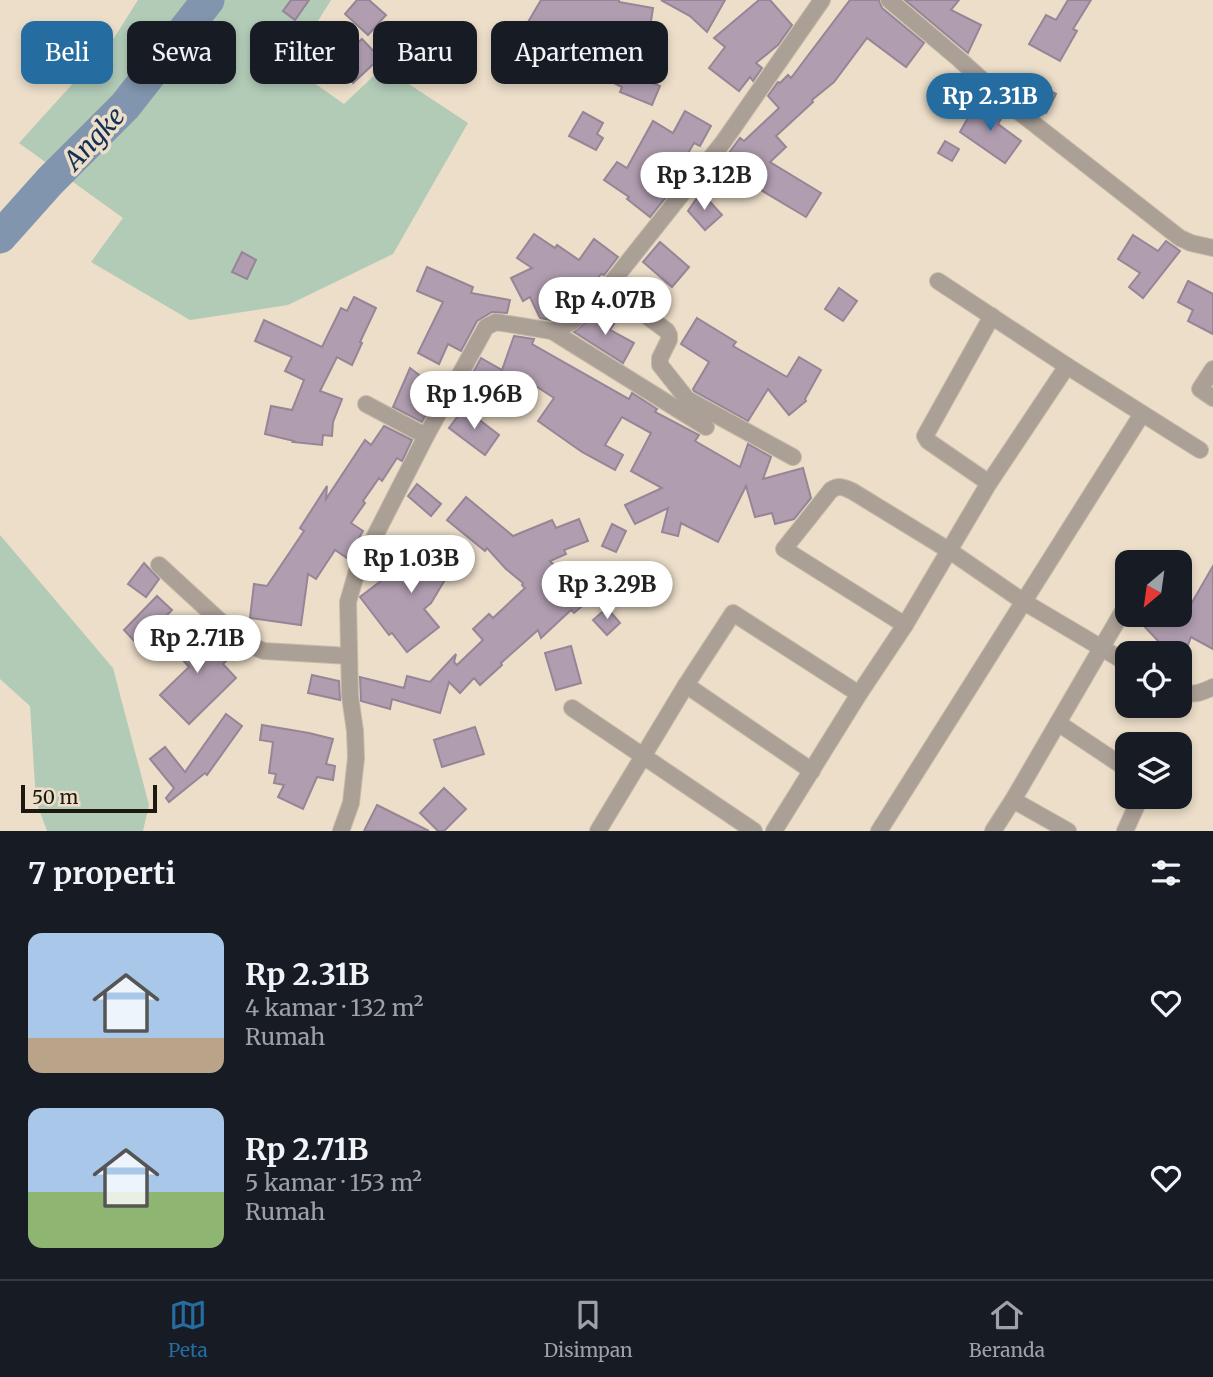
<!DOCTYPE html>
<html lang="id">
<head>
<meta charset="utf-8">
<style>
  body { margin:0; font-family:Merriweather,serif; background:#20242c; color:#f1f3f6; height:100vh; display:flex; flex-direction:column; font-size:26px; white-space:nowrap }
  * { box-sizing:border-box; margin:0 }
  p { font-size:23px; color:#9ea1a6 }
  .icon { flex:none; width:38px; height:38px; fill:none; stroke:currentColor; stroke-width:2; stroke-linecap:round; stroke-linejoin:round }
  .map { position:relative; height:831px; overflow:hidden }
  .details { display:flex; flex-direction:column; background:#171b24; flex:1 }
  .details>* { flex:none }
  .hud { position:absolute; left:21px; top:21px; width:700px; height:63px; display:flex; gap:14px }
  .needle { width:46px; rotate:209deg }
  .fabs { position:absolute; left:1115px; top:550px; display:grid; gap:14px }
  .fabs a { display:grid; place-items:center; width:77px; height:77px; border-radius:14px; background:#171b24; box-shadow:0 4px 10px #0003; font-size:35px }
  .scale { position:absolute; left:21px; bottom:18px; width:136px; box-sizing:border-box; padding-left:7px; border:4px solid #1d1810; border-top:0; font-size:19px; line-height:24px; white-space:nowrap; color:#1d1810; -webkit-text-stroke:5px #ecdec9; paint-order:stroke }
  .price { position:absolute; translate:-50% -60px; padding:0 16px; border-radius:24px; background:#fff; color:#222; font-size:23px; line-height:46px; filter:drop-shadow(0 2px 4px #0008) }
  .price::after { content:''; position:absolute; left:50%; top:42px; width:21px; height:16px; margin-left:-10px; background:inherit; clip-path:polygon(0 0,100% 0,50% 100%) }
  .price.current { background:#256ca0; color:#fff }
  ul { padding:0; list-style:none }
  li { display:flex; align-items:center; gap:21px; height:175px; padding:0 28px }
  li span { display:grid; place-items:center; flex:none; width:196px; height:140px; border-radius:14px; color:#555 }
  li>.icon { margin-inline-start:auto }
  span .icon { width:84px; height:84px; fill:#fffc; stroke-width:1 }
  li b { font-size:30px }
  h2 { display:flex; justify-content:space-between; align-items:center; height:84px; padding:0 28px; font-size:30px }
  .pill { padding:0 24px; border-radius:14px; background:#171b24; box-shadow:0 4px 10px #0003; font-size:24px; line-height:63px }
  .pill.current { background:#256ca0; color:#fff }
  .dock { display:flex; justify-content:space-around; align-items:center; height:98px; border-top:2px solid #363941; background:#171b24; font-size:19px; color:#9ea1a6 }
  .dock a { display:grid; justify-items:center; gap:4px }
  .dock .current { color:#256ca0 }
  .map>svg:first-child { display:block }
  .green { fill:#b1cbb7 }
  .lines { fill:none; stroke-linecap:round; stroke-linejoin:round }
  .river { stroke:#8195ae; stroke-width:33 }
  .building { fill:#b09eb0; stroke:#968596; stroke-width:2 }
  .minor-casing { stroke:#c7baa8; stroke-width:18 }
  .minor { stroke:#aba096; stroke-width:16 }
  .labels { text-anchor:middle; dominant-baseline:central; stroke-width:7; stroke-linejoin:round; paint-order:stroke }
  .water-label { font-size:26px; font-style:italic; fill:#123155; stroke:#ecdec9 }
</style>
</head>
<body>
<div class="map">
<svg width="1213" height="831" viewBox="0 0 1213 831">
  <rect width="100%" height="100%" fill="#ecdec9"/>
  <!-- green -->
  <g class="green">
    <path d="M138,0H331L290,66L344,104L383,67L468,123L393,254L288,305L190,320L91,262L123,218L19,143L114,38Z"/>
    <path d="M0,535L113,668L149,805L143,831H47L36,801L30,706L0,679Z"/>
  </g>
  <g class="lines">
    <!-- river -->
    <path class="river" d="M0,237L50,181L125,106L208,0"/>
  </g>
  <!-- building -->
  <g class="building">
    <path d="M291,0H309L295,20L283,11Z"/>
    <path d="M357,0H369L386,15L368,35L345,14Z"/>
    <path d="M541,0H619V2L653,8L649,34L661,36L657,56L567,40L564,52L524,29Z"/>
    <path d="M661,0H725L707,32L690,16Z"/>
    <path d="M759,0H770L792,25L778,45L756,63L762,68L753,81L750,77L739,91L709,68L725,47L714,38Z"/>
    <path d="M850,0H879L882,8L924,43L906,67L867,38L834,82L812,100L813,102L776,136L786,147L770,162L821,193L806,217L749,183L751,181L723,161L740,138L744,141L779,108L768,96L778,82L780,83L788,75L791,78Z"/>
    <path d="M905,0H959L951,10L981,25L968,53Z"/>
    <path d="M1068,0H1091L1073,29L1077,31L1060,61L1029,44L1046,15L1056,20Z"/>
    <path d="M362,39L380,58L353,83L335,63Z"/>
    <path d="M577,52L660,86L652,105L620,92L622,87L572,62Z"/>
    <path d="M1030,81L1056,94L1046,113L1020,100Z"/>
    <path d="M977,102L1002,117L998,124L1021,141L1005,163L960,132Z"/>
    <path d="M685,111L711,126L700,146L694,143L674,177L679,181L650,217L627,199L629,197L604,180L617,162L627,168L653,121L673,133Z"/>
    <path d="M583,112L603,123L597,134L603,138L596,150L569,136Z"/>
    <path d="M945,141L959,149L952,161L938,153Z"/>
    <path d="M701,192L722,215L705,230L688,211Z"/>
    <path d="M534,234L555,248L557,245L579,260L594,239L618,257L604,275L601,274L585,295L566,313L551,320L540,318L530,297L523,301L511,278L532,268L517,258Z"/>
    <path d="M1133,235L1158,251L1166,241L1180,251L1143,298L1129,287L1140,273L1118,259Z"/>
    <path d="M660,242L689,267L672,287L643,262Z"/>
    <path d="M242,252L256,260L247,279L232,272Z"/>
    <path d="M427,267L473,287L471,293L510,300L507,313L492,312L477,321L461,351L448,344L439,364L418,353L443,302L417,291Z"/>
    <path d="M1188,281L1213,294V334L1188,321L1193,310L1178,302Z"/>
    <path d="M839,288L857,301L843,321L825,309Z"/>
    <path d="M354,297L376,308L360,342L362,343L352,365L337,357L320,391L342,399L333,422L332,436L323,435L322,445L293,442L294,441L265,434L271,406L292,410L304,380L285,371L292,357L255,341L264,320L322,347L341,308L347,311Z"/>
    <path d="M598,312L615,322L610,330L634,343L623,363L574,332Z"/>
    <path d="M697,318L736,342L733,346L787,377L799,357L821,370L805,399L806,401L789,415L768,389L748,421L694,391L693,389L709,362L681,344Z"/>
    <path d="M514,336L534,339L532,344L629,399L632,393L657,409L655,412L699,435L695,441L740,467L748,444L771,457L763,479L803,468L811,498L794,519L775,524L772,513L755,517L746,486L718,542L681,523L678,536L662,532L668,508L635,524L625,505L662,488L631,471L651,433L622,417L605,445L623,455L615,470L582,452L538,421L554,398L528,381L514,405L469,380L481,358L502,370Z"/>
    <path d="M410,368L431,384L425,397L433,401L422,422L393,407Z"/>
    <path d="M464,408L499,435L485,455L449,428Z"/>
    <path d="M384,426L412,440L402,461L397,458L382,481L379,478L363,501L365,503L351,523L363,531L347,558L335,550L316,579L308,574L301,625L250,618L254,584L267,586L304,531L300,528L327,486L326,499L365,440L371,445Z"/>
    <path d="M417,484L441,504L431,516L408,496Z"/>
    <path d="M466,497L513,536L552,520L556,528L579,519L588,541L564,550L566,554L550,561L587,602L574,613L571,610L541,638L538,630L501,663L502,665L480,685L474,678L460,693L449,682L440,713L392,699L390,709L361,701L360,677L404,688L407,676L430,682L456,654L454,662L457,665L483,640L473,629L489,614L493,618L525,588L522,585L523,583L506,569L487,548L485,551L447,520Z"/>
    <path d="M612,524L626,531L616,552L602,546Z"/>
    <path d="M417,544L429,551L433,544L458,558L431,603L424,609L439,627L407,652L392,633L389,635L360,597L407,561Z"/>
    <path d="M144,563L159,579L146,597L128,584Z"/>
    <path d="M1213,566V649L1191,637L1185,653H1158L1161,644L1143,625L1154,614H1169L1179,625Z"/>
    <path d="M157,596L172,610L138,645L124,630Z"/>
    <path d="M607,608L620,623L607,635L593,620Z"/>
    <path d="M196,623L212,641L210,643L227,660L223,664L236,678L189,724L160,695L189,667L170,645Z"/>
    <path d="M571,646L581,683L556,690L545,653Z"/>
    <path d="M312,675L339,681L340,700L308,693Z"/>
    <path d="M226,714L242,726L207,775L205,773L169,802L166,798L174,788L150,759L165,747L185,772Z"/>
    <path d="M262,725L309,733L333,739L326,764L335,766L333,780L317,777L303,809L278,797L284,785L274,783L276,774L269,773L273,742L260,740Z"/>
    <path d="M475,727L484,754L442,767L434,740Z"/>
    <path d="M444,788L466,809L444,831H438L420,813Z"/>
    <path d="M377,805L429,831H364Z"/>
  </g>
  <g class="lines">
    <defs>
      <g id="minor">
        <path d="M889,0L960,60L1010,105L1180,238L1191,243L1213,248"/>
        <path d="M938,281L1067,366L1200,450"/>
        <path d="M608,287L667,331L669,335V340L660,358V365L687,399L793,457"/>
        <path d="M552,331L572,322L604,292L724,141L822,0"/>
        <path d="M1213,369L1200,389L1213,398"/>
        <path d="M366,404L426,436"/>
        <path d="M989,483L928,441L925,436L992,316"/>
        <path d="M159,565L233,633L246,644L264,651L349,656"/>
        <path d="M905,625L784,549L831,490C839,485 843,487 852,491L950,551L1024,602L1127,663"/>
        <path d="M686,685L812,771"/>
        <path d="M1180,691C1192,696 1201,693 1213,687"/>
        <path d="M572,708L754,831"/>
        <path d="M1058,723L1127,769"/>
        <path d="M1013,800L1068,831"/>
        <path d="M341,831L351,803L356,758L355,731L350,696L348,602L357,571L426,436L486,327L496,322L552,331L706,427"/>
        <path d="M598,831L686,685L733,613L859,694"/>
        <path d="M774,831L859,694L905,625L989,483L1067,366"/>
        <path d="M879,831L1142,414"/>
        <path d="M993,831L1013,800L1127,604"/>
        <path d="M1125,831L1141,796"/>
      </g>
    </defs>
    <!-- minor casing -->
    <use href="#minor" class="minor-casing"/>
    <!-- minor -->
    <use href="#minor" class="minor"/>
  </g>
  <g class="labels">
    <!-- water labels -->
    <g class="water-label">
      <text transform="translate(94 138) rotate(-47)">Angke</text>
    </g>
  </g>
</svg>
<div class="fabs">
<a><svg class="needle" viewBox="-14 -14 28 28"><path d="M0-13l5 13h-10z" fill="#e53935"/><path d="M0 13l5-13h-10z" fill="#9ea1a6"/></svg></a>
<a><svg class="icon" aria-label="locate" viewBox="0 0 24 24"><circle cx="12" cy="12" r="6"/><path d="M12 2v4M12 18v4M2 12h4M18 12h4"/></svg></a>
<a><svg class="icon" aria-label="layers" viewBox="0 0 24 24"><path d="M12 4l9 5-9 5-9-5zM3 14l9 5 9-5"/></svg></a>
</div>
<div class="scale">50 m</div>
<b class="price current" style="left:990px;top:133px">Rp 2.31B</b>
<b class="price" style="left:704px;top:212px">Rp 3.12B</b>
<b class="price" style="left:605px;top:337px">Rp 4.07B</b>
<b class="price" style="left:474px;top:431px">Rp 1.96B</b>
<b class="price" style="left:411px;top:595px">Rp 1.03B</b>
<b class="price" style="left:607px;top:621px">Rp 3.29B</b>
<b class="price" style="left:197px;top:675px">Rp 2.71B</b>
<div class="hud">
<a class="pill current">Beli</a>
<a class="pill">Sewa</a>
<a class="pill">Filter</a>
<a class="pill">Baru</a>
<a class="pill">Apartemen</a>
</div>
</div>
<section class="details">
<h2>7 properti<svg class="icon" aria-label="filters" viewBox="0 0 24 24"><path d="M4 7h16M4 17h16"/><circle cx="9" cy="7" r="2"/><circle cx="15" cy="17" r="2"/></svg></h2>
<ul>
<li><span style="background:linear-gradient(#a9c7e8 75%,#b9a48a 0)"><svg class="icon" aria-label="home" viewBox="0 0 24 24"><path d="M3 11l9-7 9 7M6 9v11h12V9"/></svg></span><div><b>Rp 2.31B</b><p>4 kamar · 132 m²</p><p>Rumah</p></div><svg class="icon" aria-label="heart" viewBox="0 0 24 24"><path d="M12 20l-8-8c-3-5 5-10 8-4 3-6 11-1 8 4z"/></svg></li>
<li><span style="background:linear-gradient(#a9c7e8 60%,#8fb573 0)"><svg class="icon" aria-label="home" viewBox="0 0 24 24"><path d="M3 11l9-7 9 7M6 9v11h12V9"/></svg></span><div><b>Rp 2.71B</b><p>5 kamar · 153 m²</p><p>Rumah</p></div><svg class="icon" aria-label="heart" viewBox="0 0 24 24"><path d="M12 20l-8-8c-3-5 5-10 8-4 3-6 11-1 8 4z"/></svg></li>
</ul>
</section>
<nav class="dock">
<a class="current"><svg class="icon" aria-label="map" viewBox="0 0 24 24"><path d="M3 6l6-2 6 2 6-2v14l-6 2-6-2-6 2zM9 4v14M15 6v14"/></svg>Peta</a>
<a><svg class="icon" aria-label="saved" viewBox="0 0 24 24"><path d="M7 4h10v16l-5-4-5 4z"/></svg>Disimpan</a>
<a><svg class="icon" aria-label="home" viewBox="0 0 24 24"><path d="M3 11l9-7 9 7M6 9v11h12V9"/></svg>Beranda</a>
</nav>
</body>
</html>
